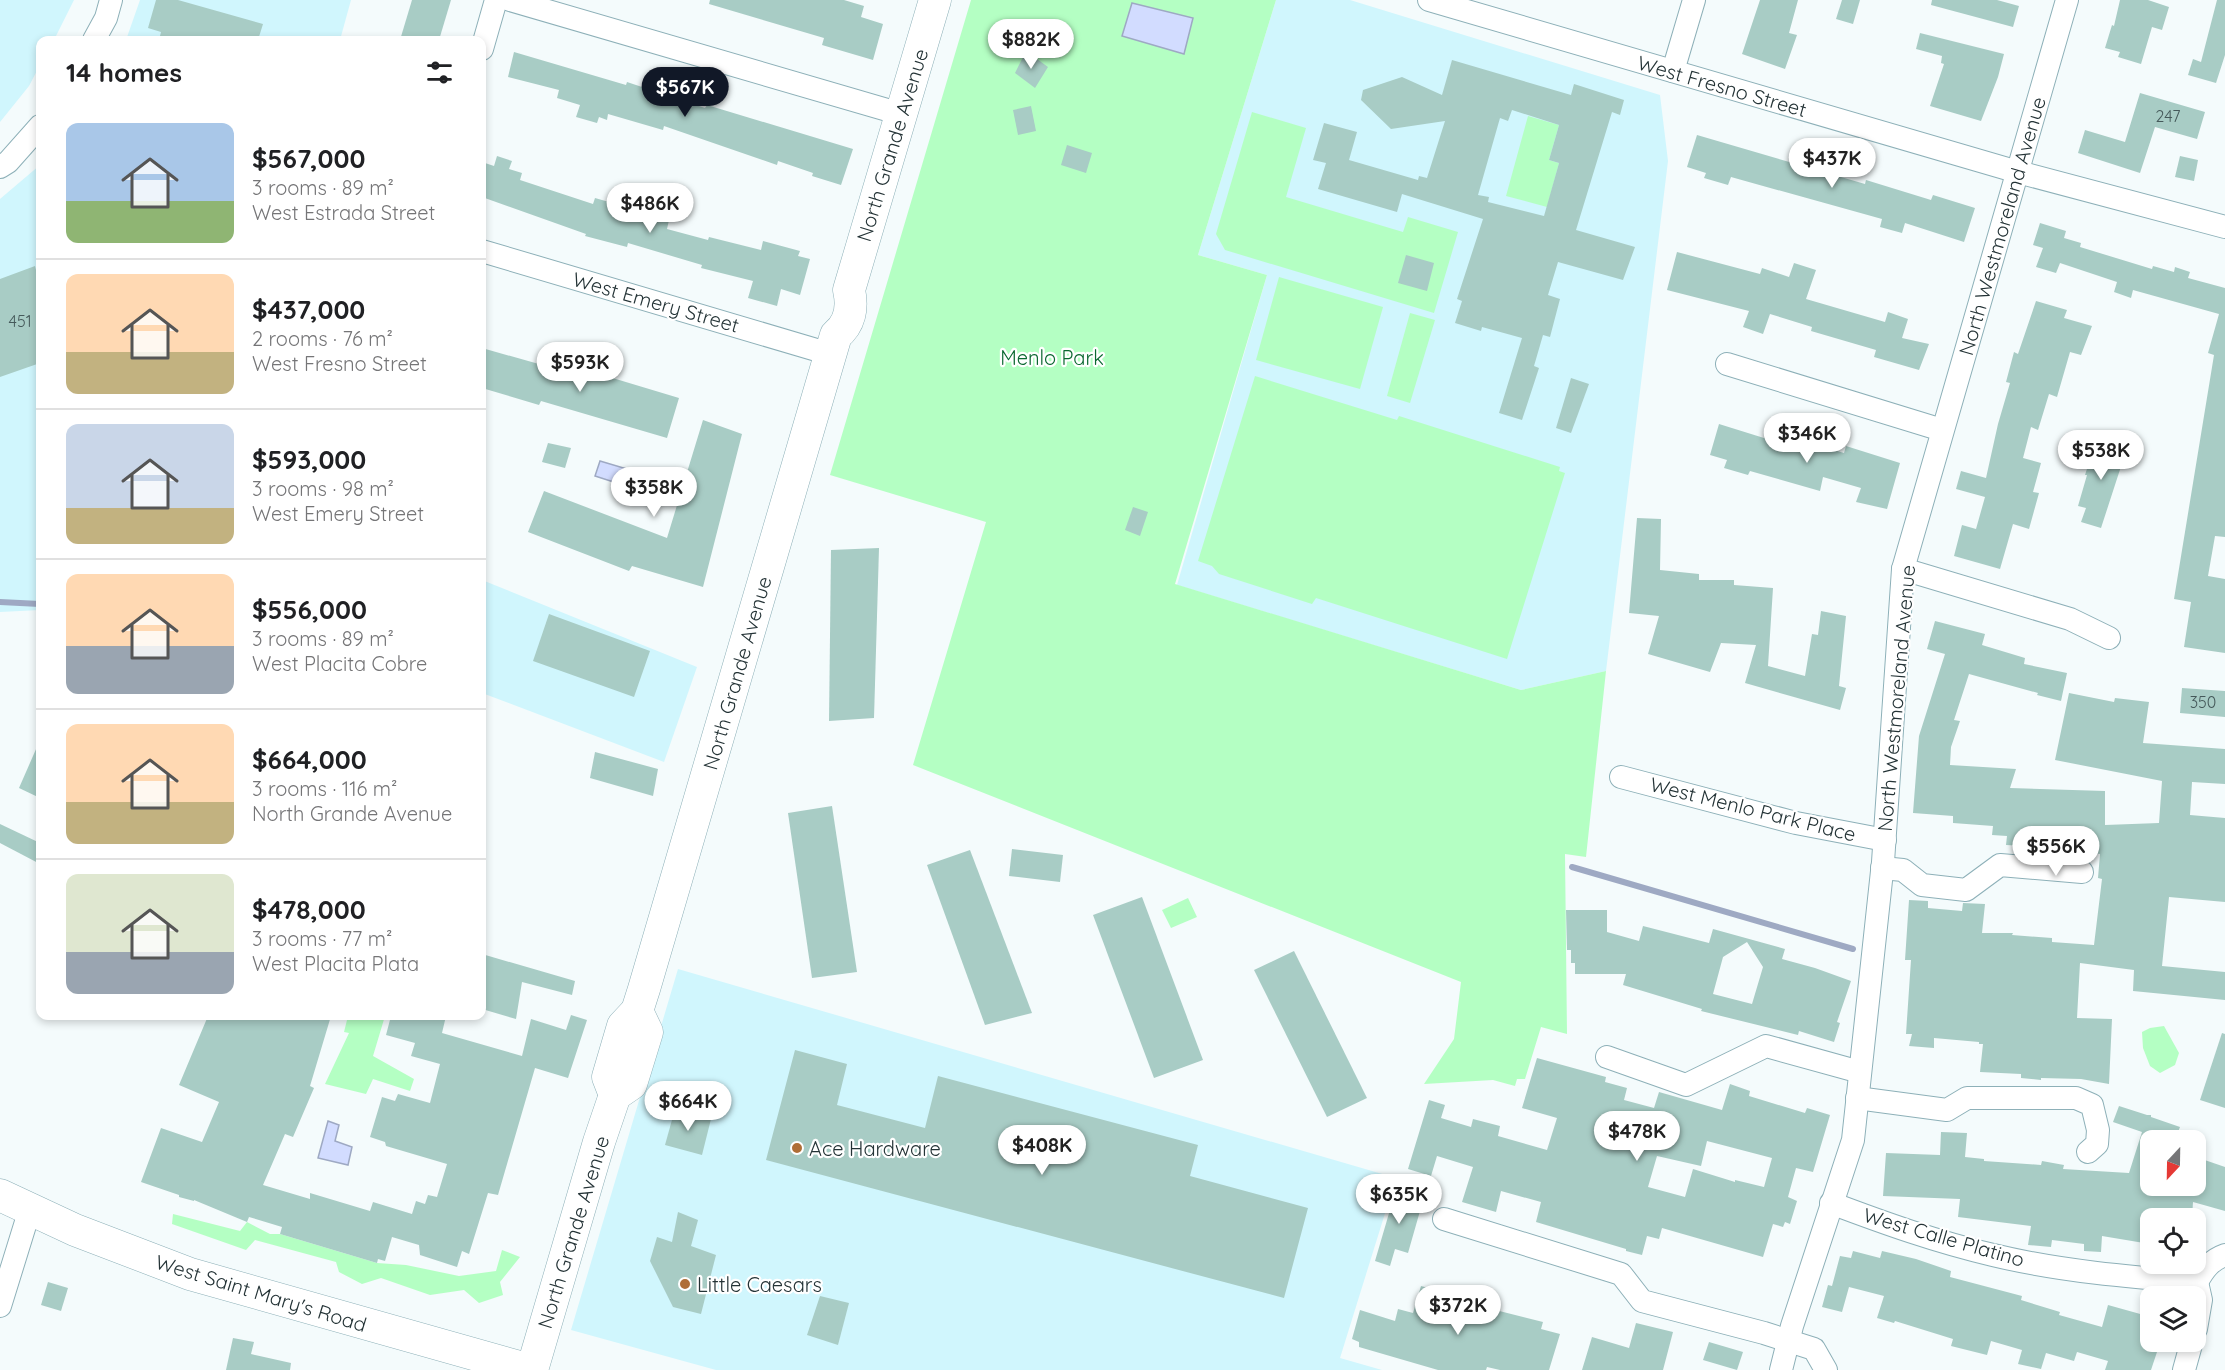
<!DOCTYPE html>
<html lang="en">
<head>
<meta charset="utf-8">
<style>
  body { margin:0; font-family:Quicksand,sans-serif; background:#f2f2f2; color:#202124; height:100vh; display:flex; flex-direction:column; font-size:22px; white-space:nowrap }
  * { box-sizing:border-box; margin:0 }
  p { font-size:20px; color:#757577 }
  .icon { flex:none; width:33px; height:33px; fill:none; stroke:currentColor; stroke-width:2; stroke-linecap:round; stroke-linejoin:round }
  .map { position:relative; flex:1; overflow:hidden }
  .details { position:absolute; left:36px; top:36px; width:450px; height:984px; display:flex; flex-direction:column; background:#fff; border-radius:12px; box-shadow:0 3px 9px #0003 }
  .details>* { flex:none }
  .needle { width:39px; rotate:202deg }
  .fabs { position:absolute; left:2140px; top:1130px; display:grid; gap:12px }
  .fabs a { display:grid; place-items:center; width:66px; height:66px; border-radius:12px; background:#fff; box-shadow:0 3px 9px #0003; font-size:30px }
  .price { position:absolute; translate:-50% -51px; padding:0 14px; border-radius:21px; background:#fff; color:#222; font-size:20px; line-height:39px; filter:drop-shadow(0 2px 3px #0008) }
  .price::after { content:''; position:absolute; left:50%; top:36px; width:18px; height:14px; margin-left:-9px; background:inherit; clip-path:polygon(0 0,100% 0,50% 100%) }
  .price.active { background:#111827; color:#fff }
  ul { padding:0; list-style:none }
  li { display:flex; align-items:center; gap:18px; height:150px; padding:0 30px }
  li+li { border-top:2px solid #e0e0e0 }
  li span { display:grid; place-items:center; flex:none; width:168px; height:120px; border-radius:12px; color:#555 }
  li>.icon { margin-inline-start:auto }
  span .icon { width:72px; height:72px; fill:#fffc; stroke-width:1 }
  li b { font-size:26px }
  h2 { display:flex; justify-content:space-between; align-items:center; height:72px; padding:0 30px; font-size:26px }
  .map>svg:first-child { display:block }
  .built { fill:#d0f6fd }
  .green { fill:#b4ffc3 }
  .water { fill:#d2dcff; stroke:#9ea9c3; stroke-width:1.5 }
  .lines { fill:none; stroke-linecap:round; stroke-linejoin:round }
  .stream { stroke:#9ea9c3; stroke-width:6 }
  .building { fill:#a8ccc5; fill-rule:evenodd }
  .street-casing { stroke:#8db0b8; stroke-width:24 }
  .secondary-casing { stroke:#8db0b8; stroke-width:33 }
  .street { stroke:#fff; stroke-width:22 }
  .secondary { stroke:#fff; stroke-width:32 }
  .poi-dot { fill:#af6e37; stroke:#fff; stroke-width:2 }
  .labels { text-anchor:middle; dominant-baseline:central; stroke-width:4.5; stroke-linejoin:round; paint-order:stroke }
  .number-label { font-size:16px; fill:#45595a }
  .street-label { font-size:20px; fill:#243336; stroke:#fff }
  .park-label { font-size:20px; fill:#0a6830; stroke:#fff }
  .poi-label { font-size:20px; fill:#243336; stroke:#fff; text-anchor:start }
</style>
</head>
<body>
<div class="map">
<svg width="2225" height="1370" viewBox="0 0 2225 1370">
  <rect width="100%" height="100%" fill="#f4fbfc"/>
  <!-- built -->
  <g class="built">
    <path d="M0,0H74L54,40H40V65L29,86L0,122Z"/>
    <path d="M140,0H351L340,40H126Z"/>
    <path d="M1276,0H1350L1660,95L1668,161L1606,671L1521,690L1177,585L1267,275L1198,255Z"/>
    <path d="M40,165V610L0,612V199Z"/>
    <path d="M482,580L697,667L664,762L482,693Z"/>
    <path d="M678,969L1396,1178L1340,1358L1382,1370H716L571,1330Z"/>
  </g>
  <!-- green -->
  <g class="green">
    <path d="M971,0H1276L1198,255L1267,275L1175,584L1521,690L1606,671L1586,857L1565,854L1567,1034L1541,1027L1525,1079H1517L1515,1086L1493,1080L1424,1084L1454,1039L1461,982L913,765L986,522L830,475Z"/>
    <path d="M1252,112L1306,128L1286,197L1403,232L1408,217L1458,232L1434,313L1225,250L1216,234Z"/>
    <path d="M1528,116L1559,125L1549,160L1559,163L1547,207L1506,196Z"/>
    <path d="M1279,277L1383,307L1360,389L1256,360Z"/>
    <path d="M1410,313L1435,320L1410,403L1387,396Z"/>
    <path d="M1255,376L1397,420L1399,416L1560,467L1559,471L1565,473L1507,659L1316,598L1312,604L1219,574L1212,566L1198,561Z"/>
    <path d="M1188,898L1197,917L1171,928L1162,910Z"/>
    <path d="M348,1016H385L373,1056L414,1079L410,1091L373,1079L366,1094L325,1084L349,1033L344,1032Z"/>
    <path d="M2164,1026L2179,1053L2175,1065L2160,1073L2150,1066L2143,1048L2142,1032L2150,1028Z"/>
    <path d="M173,1214L240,1231L247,1222L270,1234H280L377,1263L406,1265L459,1276L496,1271L502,1250L520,1257L500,1282L503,1295L479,1303L464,1290L430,1295L381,1278L362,1284L339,1272L336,1262L255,1240L246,1250L172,1224Z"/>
  </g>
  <!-- water -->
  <g class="water">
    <path d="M1132,3L1193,18L1184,54L1122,36Z"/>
    <path d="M600,461L627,469L623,485L595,476Z"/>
    <path d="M328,1121L339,1125L335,1141L352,1147L348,1165L318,1158Z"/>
  </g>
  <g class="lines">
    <!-- stream -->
    <g class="stream">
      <path d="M0,602L40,604"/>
      <path d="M1572,867L1853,949"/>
    </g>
  </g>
  <!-- building -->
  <g class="building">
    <path d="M156,0H178L263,24L258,40H159L161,32L148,28Z"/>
    <path d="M412,0H451L439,40H400Z"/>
    <path d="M710,0H844L864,6L861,17L883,24L873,60L822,45L824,38L709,4Z"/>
    <path d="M1760,0H1798L1789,33L1797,35L1785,69L1742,54Z"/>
    <path d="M1842,0H1860L1853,24L1836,19Z"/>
    <path d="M1932,0H1997L2019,6L2013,27L1931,5Z"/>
    <path d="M2120,0H2148L2169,7L2162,30L2152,27L2141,64L2118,57L2120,52L2105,48L2112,25L2114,26Z"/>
    <path d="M2217,0H2225V55L2216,83L2188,75L2193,59L2201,62Z"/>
    <path d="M1920,33L2004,54L1998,77L1981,121L1930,106L1944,64L1941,63L1942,56L1916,49Z"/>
    <path d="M1026,51L1048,67L1035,88L1015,73Z"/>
    <path d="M514,52L626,85L627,82L705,108L707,105L853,149L841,185L812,176L813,173L778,161L777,165L664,126L663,130L608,114L607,120L599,117L597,123L576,117L580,105L557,98L559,90L508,77Z"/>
    <path d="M1452,60L1571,95L1574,84L1624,100L1620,115L1612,112L1576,230L1635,247L1623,280L1558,262L1548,295L1560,299L1550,337L1543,335L1534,366L1539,368L1522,420L1499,413L1522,338L1482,327L1481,331L1455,323L1462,301L1457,299L1483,219L1402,194L1397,212L1318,189L1326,163L1313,160L1324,123L1357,132L1349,160L1418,180L1419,176L1427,178L1445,121L1391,129L1361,100L1363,90L1402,77L1442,95ZM1512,110L1559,125L1549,160L1559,163L1544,216L1488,202L1489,197L1478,195L1500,118L1508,121Z"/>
    <path d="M2140,93L2205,112L2197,139L2155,127L2140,173L2078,153L2085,130L2125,142Z"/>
    <path d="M1031,106L1036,131L1018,135L1013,110Z"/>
    <path d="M1697,135L1865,184L1866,180L1931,200L1933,195L1975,208L1964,242L1905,223L1902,233L1880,227L1882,219L1731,177L1728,185L1704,178L1706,173L1687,167Z"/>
    <path d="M1067,145L1092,153L1086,173L1061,165Z"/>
    <path d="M497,156L512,161L509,169L522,173L520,180L593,204L595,198L616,204L614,212L648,221L651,214L669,220L667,229L708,240L709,237L761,250L763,241L800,251L798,256L810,259L800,295L781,289L777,306L748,298L753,281L701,268L702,265L628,243L627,247L585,236L586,234L482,197V162L494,166Z"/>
    <path d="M2180,156L2198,160L2194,181L2175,177Z"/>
    <path d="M2040,223L2066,231L2064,238L2081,243L2080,247L2152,269L2153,266L2174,272L2175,267L2190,272L2188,278L2225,288V537L2215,536L2208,576L2225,579V653L2184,647L2191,602L2174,599L2214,355L2208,353L2219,314L2133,290L2131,298L2114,292L2117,282L2060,263L2056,273L2036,267L2043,248L2033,245Z"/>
    <path d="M1677,252L1760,274L1762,268L1789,277L1794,263L1816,270L1806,299L1885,322L1888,312L1908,319L1902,338L1929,344L1919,370L1874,357L1876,350L1811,331L1812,327L1770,314L1763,334L1743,327L1749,311L1667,290Z"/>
    <path d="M1406,255L1434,263L1427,291L1398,283Z"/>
    <path d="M35,266L36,270L40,268V363L0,377V279Z"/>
    <path d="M2036,301L2067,310L2064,318L2092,326L2081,355L2070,352L2057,397L2049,394L2038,430L2031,427L2023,458L2041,463L2033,492L2039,493L2029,529L2013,524L2000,569L1954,556L1962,525L1976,529L1985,497L1956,489L1961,471L1986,478L1998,424L2010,383L2006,382L2014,352L2018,354Z"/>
    <path d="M482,348L574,374L576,367L679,398L667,438L541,401L539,405L482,388Z"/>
    <path d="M1571,378L1589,384L1571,433L1556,428Z"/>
    <path d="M703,420L742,434L703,587L632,566L629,571L528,532L544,491L667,538Z"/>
    <path d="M1719,424L1780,443L1783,435L1844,453L1846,446L1900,463L1887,509L1856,502L1861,488L1823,477L1820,491L1750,471L1748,475L1724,468L1727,460L1710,455Z"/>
    <path d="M2097,438L2127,448L2101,528L2081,522L2086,508L2078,506L2087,475H2085Z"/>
    <path d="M548,443L571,448L565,468L542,462Z"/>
    <path d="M1133,507L1148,512L1140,536L1125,530Z"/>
    <path d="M1637,518L1661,519L1660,570L1699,574V580H1734V585L1773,588L1768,666L1805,676L1812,634L1818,635L1821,611L1846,616L1839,686L1846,688L1840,710L1745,683L1756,645L1721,643L1710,672L1648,654L1659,616L1629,613Z"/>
    <path d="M879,548L874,718L829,721L831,550Z"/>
    <path d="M549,614L650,651L634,697L533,661Z"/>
    <path d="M1935,621L1985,634L1982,645L2025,658L2024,664L2067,673L2061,701L2037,695L2038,693L1969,674L1954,720L1960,721L1951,747L1950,765L2016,769L2010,788L2105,791V825L2159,823L2162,781L2055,760L2069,693L2114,702L2115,698L2149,702L2143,743L2225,749V784L2192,782L2190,815L2225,818V902L2169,897L2162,966L2225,972V1000L2133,991L2134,970L2080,963L2077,1018L2112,1019L2109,1084L2081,1079L2041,1078V1080L2021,1078V1074L1980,1072L1983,1044H1979V1042L1934,1038V1048L1909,1046L1912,1034H1906L1911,960H1905L1909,900L1928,901V908L1962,911L1963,903L1985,904L1982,933H2013L2012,935L2052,938V942L2094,945L2102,879L2098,878L2100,854L2078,851L2079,841L2044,839V847L2006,845L2007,836L1992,835L1993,826L1953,823V816L1913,813L1919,736L1945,654L1927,649Z"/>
    <path d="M2182,688L2225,691V717L2180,713Z"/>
    <path d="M40,740V798L19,788Z"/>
    <path d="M595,752L658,769L653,796L590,778Z"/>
    <path d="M832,806L857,972L812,978L788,813Z"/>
    <path d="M0,824L40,843V864L0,843Z"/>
    <path d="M1012,849L1063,855L1060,882L1009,876Z"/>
    <path d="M970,850L1032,1013L985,1025L927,865Z"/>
    <path d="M1142,897L1203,1060L1154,1078L1093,915Z"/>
    <path d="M1566,910H1607V932L1639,941L1643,926L1709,943L1713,929L1785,949L1782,959L1815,968L1851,981L1837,1022L1840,1023L1834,1042L1799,1031L1798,1035L1701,1011L1702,1009L1623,985L1626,974H1575V963H1571V950H1567ZM1747,942L1763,967L1752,1004L1713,994L1723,957Z"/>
    <path d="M1294,951L1367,1098L1327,1117L1254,970Z"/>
    <path d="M482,954L575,981L572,995L522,982L516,1019L482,1009Z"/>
    <path d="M571,1015L587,1020L568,1078L535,1068L498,1195L488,1193L469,1254L462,1251L457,1267L420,1255L419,1245L392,1237L385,1261L378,1259L377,1263L280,1234L282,1227L249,1217L247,1222L194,1200V1201L179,1197V1195L141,1182L161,1128L202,1142L219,1102L179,1085L208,1016H331L310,1086L314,1088L293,1137L285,1134L263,1185L310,1199V1193L370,1211L373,1202L412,1214L416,1201L425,1204L428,1195L437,1197L447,1164L386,1146L385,1142L370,1137L382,1097L395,1101L398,1094L430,1103L440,1064L411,1056L415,1043L386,1035L391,1016H446L442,1033L522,1056L531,1019L566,1030Z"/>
    <path d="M2222,1033L2225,1034V1108L2200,1100Z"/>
    <path d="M795,1050L847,1064L837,1105L925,1128L938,1076L1198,1145L1190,1176L1308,1208L1284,1298L766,1160Z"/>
    <path d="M1537,1058L1606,1077L1605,1082L1627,1088L1624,1100L1654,1108L1659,1092L1722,1110L1730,1084L1750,1091L1749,1096L1805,1113L1807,1108L1830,1115L1813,1172L1796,1168L1788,1197L1797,1201L1790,1224L1785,1222L1783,1227L1773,1224L1763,1257L1662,1228L1659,1239L1647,1236L1642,1255L1626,1251V1249L1536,1222L1541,1202L1501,1191L1496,1212L1462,1202L1473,1167L1437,1156L1431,1176L1408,1169L1429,1100L1445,1105L1441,1118L1471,1127L1473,1119L1500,1126L1498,1136L1547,1150L1557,1118L1522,1108ZM1707,1141L1772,1158L1764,1187L1735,1180V1182L1693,1169L1685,1197L1648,1187L1657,1156L1701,1166Z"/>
    <path d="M2119,1106L2147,1115H2151V1117L2180,1127L2175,1140H2151V1185H2196V1157L2225,1167V1211L2193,1202L2192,1218H2151V1242L2144,1243L2102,1236L2101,1252L2084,1251V1244L2052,1240L2051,1247L2028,1245L2031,1226L1958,1217L1960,1199L1883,1196L1886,1153L1940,1155L1941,1132L1967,1133L1965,1157L1984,1159V1161L2041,1165L2042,1161L2064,1165L2063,1169L2129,1173L2142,1132L2113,1122Z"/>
    <path d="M675,1109L711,1119L702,1155L665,1145Z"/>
    <path d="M1397,1186L1417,1192L1414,1202L1422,1204L1408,1253L1395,1249L1390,1266L1375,1261Z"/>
    <path d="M678,1212L698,1220L691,1246L716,1255L701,1314L673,1307L650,1261L657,1237L672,1242Z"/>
    <path d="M1853,1251L1880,1258L1882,1251L1916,1259L1951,1271L1950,1277L2022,1296L2021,1300L2060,1312L2059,1315L2102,1327L2108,1305L2151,1317V1350L2157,1352L2151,1370H2105L2108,1361L2077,1352L2074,1361L2046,1353L2041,1369L2018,1364L2022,1350L1991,1341L1987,1355L1951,1346L1953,1339L1895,1321L1894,1323L1877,1318L1884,1296L1849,1287L1842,1312L1822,1307L1828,1285L1832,1286L1840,1256L1851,1258Z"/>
    <path d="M48,1282L68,1288L61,1311L41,1305Z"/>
    <path d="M1421,1286L1454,1295L1452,1299L1543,1322L1541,1329L1560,1334L1549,1370H1500L1487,1367L1486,1370H1438L1359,1347V1342L1352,1339L1360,1310L1395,1321L1398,1309L1413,1313Z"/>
    <path d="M820,1296L849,1303L838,1345L807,1335Z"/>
    <path d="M1636,1323L1673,1332L1663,1370H1582L1592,1337L1629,1348Z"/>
    <path d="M233,1338L254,1342L251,1354L291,1363L290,1370H226Z"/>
    <path d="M1709,1342L1743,1352L1737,1370L1703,1360Z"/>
  </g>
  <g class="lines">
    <defs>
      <g id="street">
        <path d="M510,0L901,114"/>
        <path d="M1429,0L2018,172L2225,227"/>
        <path d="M94,40L106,18L111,0"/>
        <path d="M482,49L496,0"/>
        <path d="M1673,71L1694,0"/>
        <path d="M0,167L8,162L40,126"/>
        <path d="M482,251L830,354"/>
        <path d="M1727,364L1942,430"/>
        <path d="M1903,569L2070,619L2109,638"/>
        <path d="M1621,777L1796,823L1885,840"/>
        <path d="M1882,868L1903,870L1922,885L1966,890L2000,865L2082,872"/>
        <path d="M1607,1057L1686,1085L1766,1046L1860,1072"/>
        <path d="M1857,1098L1947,1110L1967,1098H2076L2092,1105L2098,1130L2097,1144L2088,1152"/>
        <path d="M1831,1203C1884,1223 1937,1242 1993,1255C2059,1271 2129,1277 2197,1282"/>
        <path d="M1444,1219L1621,1274L1642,1301L1764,1333L1814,1349L1826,1370"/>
        <path d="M2197,1282C2204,1269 2211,1260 2225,1255"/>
        <path d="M0,1306L30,1209"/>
        <path d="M2196,1329L2201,1300L2197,1282"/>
        <path d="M1781,1370L1792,1326L1853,1140L1883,862L1903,569L2067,0"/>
        <path d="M2184,1370L2192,1341"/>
      </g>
      <g id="secondary">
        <path d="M615,1095L608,1077L623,1026L637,1011L644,989L836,335C850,324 853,308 849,290L935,0"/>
        <path d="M0,1195L75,1230L190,1274L530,1370"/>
        <path d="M532,1370L599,1142L615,1095L631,1084L647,1032L637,1011"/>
      </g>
    </defs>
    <!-- street casing -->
    <use href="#street" class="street-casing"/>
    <!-- secondary casing -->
    <use href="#secondary" class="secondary-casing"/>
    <!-- street -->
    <use href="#street" class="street"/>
    <!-- secondary -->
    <use href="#secondary" class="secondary"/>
  </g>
  <!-- markers -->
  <g class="poi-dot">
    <circle cx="797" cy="1148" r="6"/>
    <circle cx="685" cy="1284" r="6"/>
  </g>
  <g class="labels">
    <!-- number labels -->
    <g class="number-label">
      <text x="2168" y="116">247</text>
      <text x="20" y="321">451</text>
      <text x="2203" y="702">350</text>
    </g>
    <!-- street labels -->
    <g class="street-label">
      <text transform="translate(1722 86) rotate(16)">West Fresno Street</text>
      <text transform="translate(892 145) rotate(-73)">North Grande Avenue</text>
      <text transform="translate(2002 226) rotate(-74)">North Westmoreland Avenue</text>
      <text transform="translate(656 302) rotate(16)">West Emery Street</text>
      <text transform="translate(737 673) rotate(-74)">North Grande Avenue</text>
      <text transform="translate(1896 698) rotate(-85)">North Westmoreland Avenue</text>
      <text transform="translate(1753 809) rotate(14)">West Menlo Park Place</text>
      <text transform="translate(573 1232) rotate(-73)">North Grande Avenue</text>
      <text transform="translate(1944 1237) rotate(16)">West Calle Platino</text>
      <text transform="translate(261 1293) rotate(17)">West Saint Mary's Road</text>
    </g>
    <!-- park labels -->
    <g class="park-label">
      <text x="1052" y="357">Menlo Park</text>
    </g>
    <!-- poi labels -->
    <g class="poi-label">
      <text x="809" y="1148">Ace Hardware</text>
      <text x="697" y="1284">Little Caesars</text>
    </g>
  </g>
</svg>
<div class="fabs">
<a><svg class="needle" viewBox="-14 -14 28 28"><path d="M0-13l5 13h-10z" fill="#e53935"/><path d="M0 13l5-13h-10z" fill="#757577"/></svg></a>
<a><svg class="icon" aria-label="locate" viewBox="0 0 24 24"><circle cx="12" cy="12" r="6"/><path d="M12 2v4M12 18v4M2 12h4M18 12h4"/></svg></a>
<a><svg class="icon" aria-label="layers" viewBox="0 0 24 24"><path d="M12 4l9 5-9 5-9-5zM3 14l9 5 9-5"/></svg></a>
</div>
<b class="price" style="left:1031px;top:70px">$882K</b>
<b class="price active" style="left:685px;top:118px">$567K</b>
<b class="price" style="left:1832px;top:189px">$437K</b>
<b class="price" style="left:650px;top:234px">$486K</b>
<b class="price" style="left:580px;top:393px">$593K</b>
<b class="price" style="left:1807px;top:464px">$346K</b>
<b class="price" style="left:2101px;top:481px">$538K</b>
<b class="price" style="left:654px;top:518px">$358K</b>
<b class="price" style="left:2056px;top:877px">$556K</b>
<b class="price" style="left:688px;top:1132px">$664K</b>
<b class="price" style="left:1637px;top:1162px">$478K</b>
<b class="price" style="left:1042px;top:1176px">$408K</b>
<b class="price" style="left:1399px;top:1225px">$635K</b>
<b class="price" style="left:1458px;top:1336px">$372K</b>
<section class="details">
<h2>14 homes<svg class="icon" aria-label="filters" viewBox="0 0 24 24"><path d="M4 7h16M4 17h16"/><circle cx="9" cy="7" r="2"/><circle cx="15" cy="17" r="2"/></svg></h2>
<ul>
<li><span style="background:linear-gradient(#a9c7e8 65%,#8fb573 0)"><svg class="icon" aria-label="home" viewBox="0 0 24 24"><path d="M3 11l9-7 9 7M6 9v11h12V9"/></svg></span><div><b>$567,000</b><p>3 rooms · 89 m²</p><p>West Estrada Street</p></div></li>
<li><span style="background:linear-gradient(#ffd9b3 65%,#c2b280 0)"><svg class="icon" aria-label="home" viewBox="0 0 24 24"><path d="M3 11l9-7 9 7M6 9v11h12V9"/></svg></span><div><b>$437,000</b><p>2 rooms · 76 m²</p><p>West Fresno Street</p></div></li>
<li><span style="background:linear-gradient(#c9d6e8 70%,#c2b280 0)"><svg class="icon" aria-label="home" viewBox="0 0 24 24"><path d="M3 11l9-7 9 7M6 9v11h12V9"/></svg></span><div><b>$593,000</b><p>3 rooms · 98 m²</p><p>West Emery Street</p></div></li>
<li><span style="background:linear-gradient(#ffd9b3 60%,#9aa5b1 0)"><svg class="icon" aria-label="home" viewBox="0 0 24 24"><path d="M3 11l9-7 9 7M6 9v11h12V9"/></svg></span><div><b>$556,000</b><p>3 rooms · 89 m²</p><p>West Placita Cobre</p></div></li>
<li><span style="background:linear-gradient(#ffd9b3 65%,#c2b280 0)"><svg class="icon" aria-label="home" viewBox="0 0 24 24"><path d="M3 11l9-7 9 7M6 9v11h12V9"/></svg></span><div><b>$664,000</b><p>3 rooms · 116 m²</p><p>North Grande Avenue</p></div></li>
<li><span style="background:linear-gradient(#dfe7d0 65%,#9aa5b1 0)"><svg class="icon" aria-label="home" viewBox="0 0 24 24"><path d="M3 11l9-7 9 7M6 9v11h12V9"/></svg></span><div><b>$478,000</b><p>3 rooms · 77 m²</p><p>West Placita Plata</p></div></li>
</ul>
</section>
</div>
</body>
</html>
